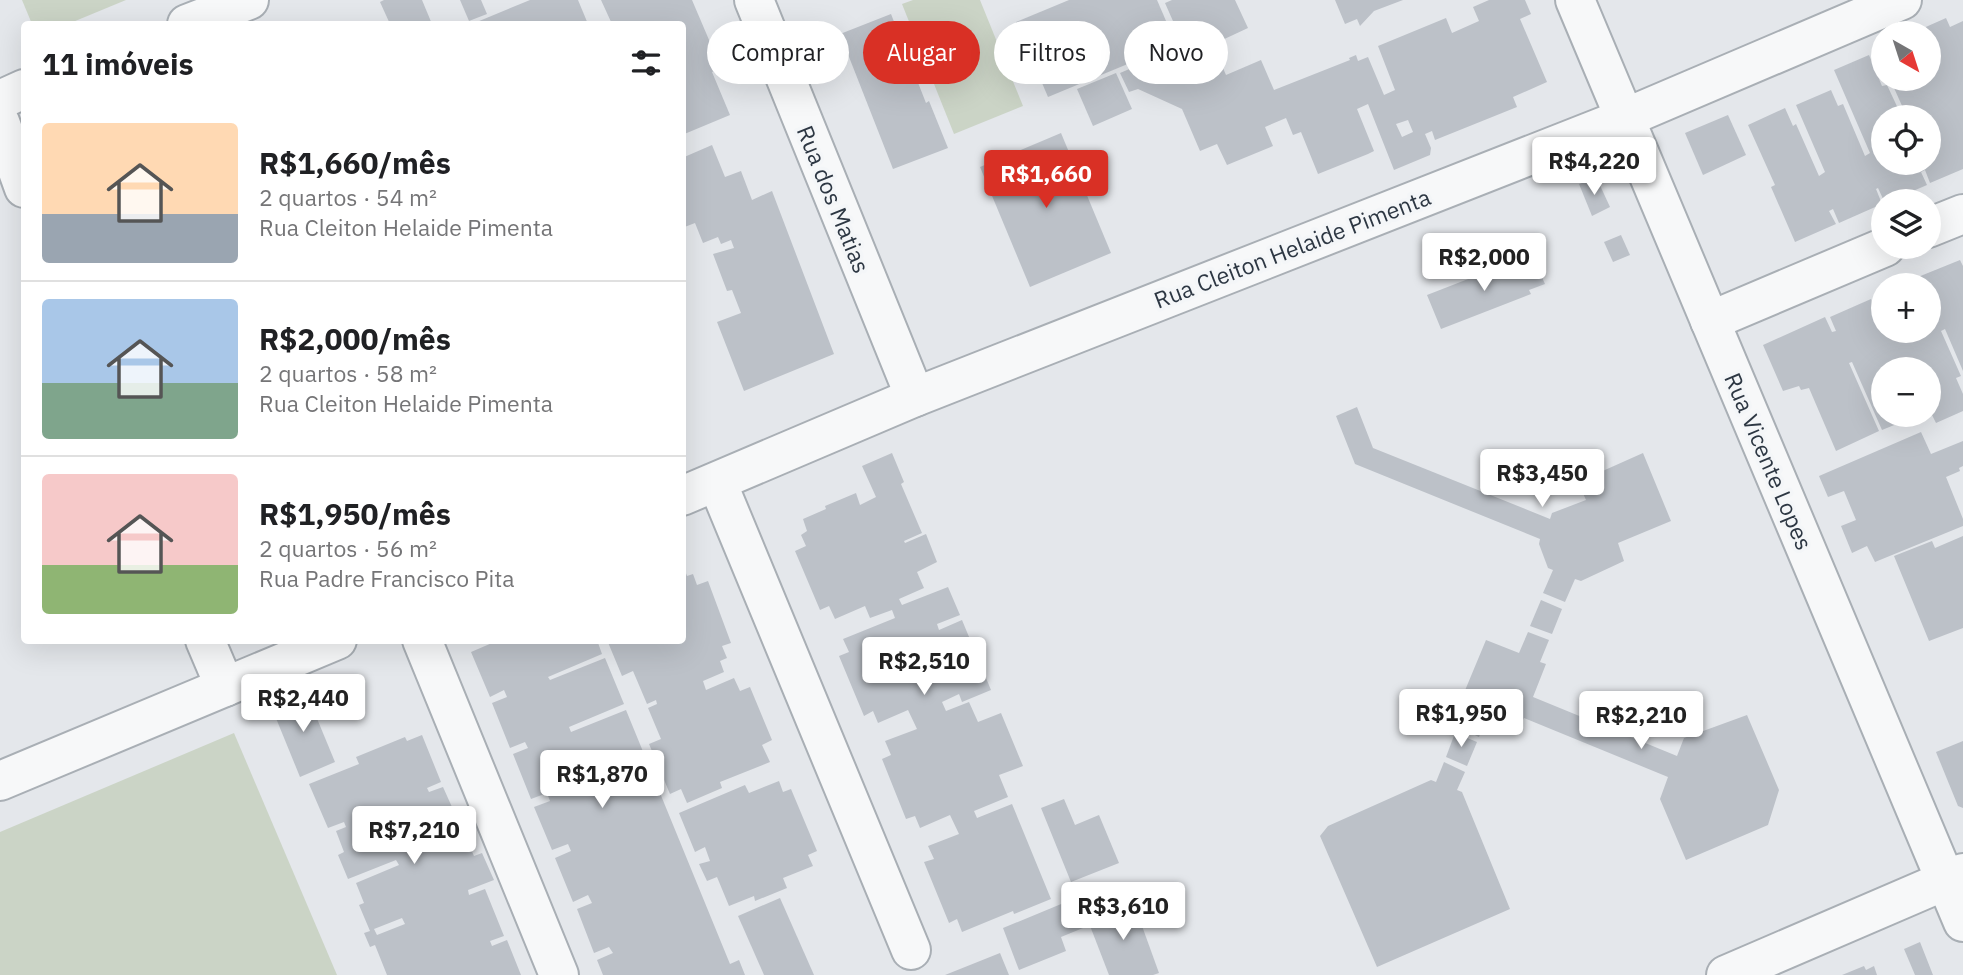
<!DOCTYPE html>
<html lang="pt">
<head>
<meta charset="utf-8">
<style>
  body { margin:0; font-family:"IBM Plex Sans",sans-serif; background:#f2f2f2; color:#202124; height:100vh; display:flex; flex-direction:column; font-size:26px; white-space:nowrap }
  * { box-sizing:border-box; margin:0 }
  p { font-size:23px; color:#757577 }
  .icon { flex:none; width:38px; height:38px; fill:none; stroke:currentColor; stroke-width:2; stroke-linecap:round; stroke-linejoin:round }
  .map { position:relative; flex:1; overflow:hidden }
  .details { position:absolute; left:21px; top:21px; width:665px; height:623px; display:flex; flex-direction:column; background:#fff; border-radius:7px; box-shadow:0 7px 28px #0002 }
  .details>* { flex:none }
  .hud { position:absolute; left:707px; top:21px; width:665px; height:63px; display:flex; gap:14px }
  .needle { width:46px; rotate:141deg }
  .controls { position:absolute; left:1871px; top:21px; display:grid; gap:14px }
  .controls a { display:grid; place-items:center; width:70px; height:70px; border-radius:50%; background:#fff; box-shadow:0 7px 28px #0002; font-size:35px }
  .price { position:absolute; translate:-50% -60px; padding:0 16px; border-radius:7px; background:#fff; color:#222; font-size:23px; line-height:46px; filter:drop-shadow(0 2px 4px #0008) }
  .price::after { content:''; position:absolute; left:50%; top:42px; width:21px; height:16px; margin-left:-10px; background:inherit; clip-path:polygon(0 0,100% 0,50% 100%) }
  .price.on { background:#d93025; color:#fff }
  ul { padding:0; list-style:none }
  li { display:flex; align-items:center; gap:21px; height:175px; padding:0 21px }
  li+li { border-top:2px solid #e0e0e0 }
  li span { display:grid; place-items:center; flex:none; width:196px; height:140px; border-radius:7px; color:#555 }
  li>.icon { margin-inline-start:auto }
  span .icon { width:84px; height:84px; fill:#fffc; stroke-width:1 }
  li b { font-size:30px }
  h2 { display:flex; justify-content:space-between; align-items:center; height:84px; padding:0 21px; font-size:30px }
  .tag { padding:0 24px; border-radius:32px; background:#fff; box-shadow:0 7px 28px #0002; font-size:24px; line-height:63px }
  .tag.on { background:#d93025; color:#fff }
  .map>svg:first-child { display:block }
  .green { fill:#cbd4c6 }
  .building { fill:#bcc1c8; fill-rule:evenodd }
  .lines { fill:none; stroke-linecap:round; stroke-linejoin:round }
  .minor-casing { stroke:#a9afb5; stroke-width:42 }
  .minor { stroke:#f7f8f9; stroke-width:38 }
  .labels { text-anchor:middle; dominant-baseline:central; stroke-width:7; stroke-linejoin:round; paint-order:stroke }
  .street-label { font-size:23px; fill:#2d3743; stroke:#f4f6f8 }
</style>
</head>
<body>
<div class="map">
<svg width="1963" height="975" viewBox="0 0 1963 975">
  <rect width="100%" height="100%" fill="#e4e7eb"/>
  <!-- green -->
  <g class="green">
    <path d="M22,0H126L68,24H32Z"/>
    <path d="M913,0H980L1023,106L954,134L902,4Z"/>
    <path d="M234,733L337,975H0V832Z"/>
  </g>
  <!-- building -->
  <g class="building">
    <path d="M384,0H422L432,24H390L380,2Z"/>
    <path d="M460,0H481L487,14L469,21Z"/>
    <path d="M530,0H578L588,24H472Z"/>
    <path d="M601,0H692L721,68L712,72L730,115L682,135V24H612Z"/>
    <path d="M1069,0H1157L1176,44L1048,97L1016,22Z"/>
    <path d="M1172,0H1235L1248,28L1218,42L1224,57L1219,59L1226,75L1261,60L1274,90L1350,60L1349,58L1356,55L1358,61L1368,57L1384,95L1395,90L1378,46L1446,18L1452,33L1479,21L1473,7L1489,0H1525L1531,14L1520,19L1547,82L1513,97L1517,107L1435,140L1432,131L1425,134L1431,148L1430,155L1394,170L1368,104L1357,109L1374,151L1368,154L1318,174L1301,132L1293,135L1286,118L1265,127L1273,146L1227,165L1217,144L1200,151L1182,109L1138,89L1129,92L1120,73L1160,56L1181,59L1177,50L1184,46L1165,3ZM1408,120L1413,132L1402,137L1396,124Z"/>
    <path d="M1335,0H1403L1374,11L1360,26L1357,19L1345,24Z"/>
    <path d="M891,14L926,103L929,101L948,148L893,169L840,34Z"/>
    <path d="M1946,18L1950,27L1963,21V169L1930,183L1925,170L1921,172L1927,185L1890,201H1884L1878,188L1876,189L1882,204L1839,223L1833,209L1829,211L1836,224L1795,242L1771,187L1775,185L1748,125L1785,108L1793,126L1796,124L1819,176L1825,172L1796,105L1831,90L1838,106L1843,104L1865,156L1870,153L1834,70L1869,55L1882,86L1887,85L1902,117H1883V163H1928V117H1907L1890,79H1928V33H1920L1919,30Z"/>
    <path d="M1116,73L1132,109L1093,126L1077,89Z"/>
    <path d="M1728,115L1746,155L1703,175L1685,133Z"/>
    <path d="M1061,133L1111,253L1030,287L980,167Z"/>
    <path d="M712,145L725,177L741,171L752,200L772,191L834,354L744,391L717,322L741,313L732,290L727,291L713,254L734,248L731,240L721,244L718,237L703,243L695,223L682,228V158Z"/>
    <path d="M1593,179L1598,181L1610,207L1592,216L1579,184Z"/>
    <path d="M1621,235L1630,255L1613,262L1604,242Z"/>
    <path d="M1517,260L1519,263L1527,260L1530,266L1532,265L1535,275L1540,273L1545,284L1529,290L1531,294L1441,329L1427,295Z"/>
    <path d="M1960,260L1963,266V371L1945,329L1941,331L1961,376L1956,378L1963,394V411L1936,423L1928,407V369H1909L1905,359L1900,360L1904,369H1883V415H1919L1882,430L1852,362L1849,363L1879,431L1836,451L1809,388L1801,390L1799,386L1783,391L1763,345L1825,317L1832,332L1836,331L1830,317L1871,299L1877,315L1880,313L1873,297L1883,293V331H1928V285H1922L1918,277Z"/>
    <path d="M1357,407L1373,448L1550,519L1552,513L1586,500L1578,482L1643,453L1671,521L1618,543L1624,561L1581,581L1575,579L1565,602L1543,593L1553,570L1548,568L1539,544L1540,539L1355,464L1336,416Z"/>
    <path d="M1921,432L1931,454L1963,441V466L1959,468L1960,471L1946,477L1963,519V526L1875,562L1867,546L1852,553L1841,526L1856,520L1844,491L1828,497L1819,476Z"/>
    <path d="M892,453L904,482L901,484L922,533L904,541L905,543L926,534L937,562L917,572L924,588L899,599L902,605L948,587L960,615L937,624L939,630L962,620L991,690L962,702L959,694L942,702L946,711L969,702L978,722L1001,713L1023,766L999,775L1008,797L974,811L977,818L1012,804L1051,899L1014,914L1013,911L962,932L957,919L949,923L924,862L934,859L928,846L959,834L950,815L920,828L915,816L906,819L882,759L891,755L885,741L917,729L908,710L878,723L873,711L864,716L839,656L849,652L843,639L895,618L892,610L870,618L865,606L835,619L829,606L820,610L795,551L806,546L801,535L807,531L803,519L826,509L825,506L856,493L860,505L876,497L862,466ZM955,643L963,663L960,664L952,645Z"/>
    <path d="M1963,536V628L1929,641L1894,556L1932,541L1935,548Z"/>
    <path d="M683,565L687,576L693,574L697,585L708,581L731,643L722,646L727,658L720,661L724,672L703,681L706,690L734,678L740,691L750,687L772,740L762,745L770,762L720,782L722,788L687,803L681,789L670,794L649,744L661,739L648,708L657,704L656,700L647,704L633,671L622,676L607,640H682Z"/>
    <path d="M1541,600L1562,609L1552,634L1530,626Z"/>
    <path d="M1528,632L1549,640L1540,662L1546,664L1533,697L1677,756L1684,738L1747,715L1779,790L1768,825L1686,860L1660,799L1668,777L1524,718L1521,724L1489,711L1479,737L1458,727L1468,704L1461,700L1486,640L1519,653Z"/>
    <path d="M499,640H597L602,654L548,677L550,680L605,658L624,704L569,727L571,732L626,710L730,964L739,960L745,975H603L597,960L613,953L609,947L594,953L577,909L592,903L588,895L573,902L555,858L571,851L568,844L552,850L534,807L550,801L547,793L531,799L513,754L528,748L525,742L510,748L492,703L507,697L504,690L490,697L471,652Z"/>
    <path d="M306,692L335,762L300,777L271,706Z"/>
    <path d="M1455,733L1477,742L1467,766L1446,757Z"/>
    <path d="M422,735L441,782L427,788L429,792L443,787L474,856L482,853L494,880L468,890L469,895L485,889L504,936L490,941L492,946L507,940L521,975H387L375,945L370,947L364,933L370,931L359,905L364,903L356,883L399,865L396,860L348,879L338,855L344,852L336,831L346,827L344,822L328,828L309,784L359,764L356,757L405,737L407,741ZM402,918L405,924L377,935L374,929Z"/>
    <path d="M1963,741V808L1958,806L1936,752Z"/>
    <path d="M1444,762L1465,772L1457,790L1462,792L1510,909L1377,967L1320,836L1328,826L1431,780L1436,782Z"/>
    <path d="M779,781L783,792L791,789L817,851L808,855L813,866L783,878L787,888L755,901L754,896L729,906L717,877L707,881L699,864L710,861L705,847L695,852L679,813L745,785L749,793Z"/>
    <path d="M1064,799L1075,825L1099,815L1119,863L1071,882L1041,808Z"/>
    <path d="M1078,897L1087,918L1081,921L1083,928L1061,937L1066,951L1019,970L1003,928Z"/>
    <path d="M780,898L814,975H764L738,916Z"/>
    <path d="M1133,901L1159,973L1153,975H1109L1087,918Z"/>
    <path d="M1920,942L1933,975H1915L1904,949Z"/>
    <path d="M1000,953L1009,975H945Z"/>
    <path d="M1864,966L1866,970L1874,966L1877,975H1842Z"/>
  </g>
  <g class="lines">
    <defs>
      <g id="minor">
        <path d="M754,0L915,397"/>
        <path d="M1575,0L1963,922"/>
        <path d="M187,24L249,0"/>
        <path d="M0,100L24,89"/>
        <path d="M0,122L24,188"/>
        <path d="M1928,228L1963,214"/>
        <path d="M1710,321L1885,247"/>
        <path d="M717,482L911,950"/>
        <path d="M682,496L915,397L1625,118L1902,0"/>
        <path d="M205,640L225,687"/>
        <path d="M422,640L559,975"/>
        <path d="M0,781L337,640"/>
        <path d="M1726,975L1963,873"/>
      </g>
    </defs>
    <!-- minor casing -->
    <use href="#minor" class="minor-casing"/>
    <!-- minor -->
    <use href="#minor" class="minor"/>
  </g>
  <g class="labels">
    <!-- street labels -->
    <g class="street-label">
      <text transform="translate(834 199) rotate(68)">Rua dos Matias</text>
      <text transform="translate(1292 248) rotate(-21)">Rua Cleiton Helaide Pimenta</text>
      <text transform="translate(1769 461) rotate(67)">Rua Vicente Lopes</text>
    </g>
  </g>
</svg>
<div class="controls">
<a><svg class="needle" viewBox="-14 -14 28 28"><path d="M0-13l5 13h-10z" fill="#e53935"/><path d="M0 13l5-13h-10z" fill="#757577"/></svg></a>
<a><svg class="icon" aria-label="locate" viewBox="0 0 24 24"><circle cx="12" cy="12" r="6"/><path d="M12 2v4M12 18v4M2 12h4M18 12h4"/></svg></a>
<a><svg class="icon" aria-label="layers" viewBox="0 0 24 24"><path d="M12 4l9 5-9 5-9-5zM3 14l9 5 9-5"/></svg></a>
<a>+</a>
<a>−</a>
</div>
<b class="price" style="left:1594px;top:197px">R$4,220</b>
<b class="price on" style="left:1046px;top:210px">R$1,660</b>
<b class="price" style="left:1484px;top:293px">R$2,000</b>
<b class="price" style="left:1542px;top:509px">R$3,450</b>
<b class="price" style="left:924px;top:697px">R$2,510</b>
<b class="price" style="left:303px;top:734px">R$2,440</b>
<b class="price" style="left:1461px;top:749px">R$1,950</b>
<b class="price" style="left:1641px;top:751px">R$2,210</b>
<b class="price" style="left:602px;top:810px">R$1,870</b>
<b class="price" style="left:414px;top:866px">R$7,210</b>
<b class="price" style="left:1123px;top:942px">R$3,610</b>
<div class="hud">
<a class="tag">Comprar</a>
<a class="tag on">Alugar</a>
<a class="tag">Filtros</a>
<a class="tag">Novo</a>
</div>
<section class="details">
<h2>11 imóveis<svg class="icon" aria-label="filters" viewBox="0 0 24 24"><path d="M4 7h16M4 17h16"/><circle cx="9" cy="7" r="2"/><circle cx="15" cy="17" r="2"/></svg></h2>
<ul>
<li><span style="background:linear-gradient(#ffd9b3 65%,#9aa5b1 0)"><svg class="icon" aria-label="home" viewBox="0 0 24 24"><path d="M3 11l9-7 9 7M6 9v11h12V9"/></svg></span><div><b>R$1,660/mês</b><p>2 quartos · 54 m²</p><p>Rua Cleiton Helaide Pimenta</p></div></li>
<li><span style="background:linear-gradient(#a9c7e8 60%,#7fa58c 0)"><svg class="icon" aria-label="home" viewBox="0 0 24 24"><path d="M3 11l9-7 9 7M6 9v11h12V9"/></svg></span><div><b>R$2,000/mês</b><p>2 quartos · 58 m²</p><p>Rua Cleiton Helaide Pimenta</p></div></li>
<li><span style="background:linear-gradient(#f6c9c9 65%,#8fb573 0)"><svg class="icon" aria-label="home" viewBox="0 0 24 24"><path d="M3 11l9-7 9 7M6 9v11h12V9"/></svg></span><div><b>R$1,950/mês</b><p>2 quartos · 56 m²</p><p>Rua Padre Francisco Pita</p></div></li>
</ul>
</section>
</div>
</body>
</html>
